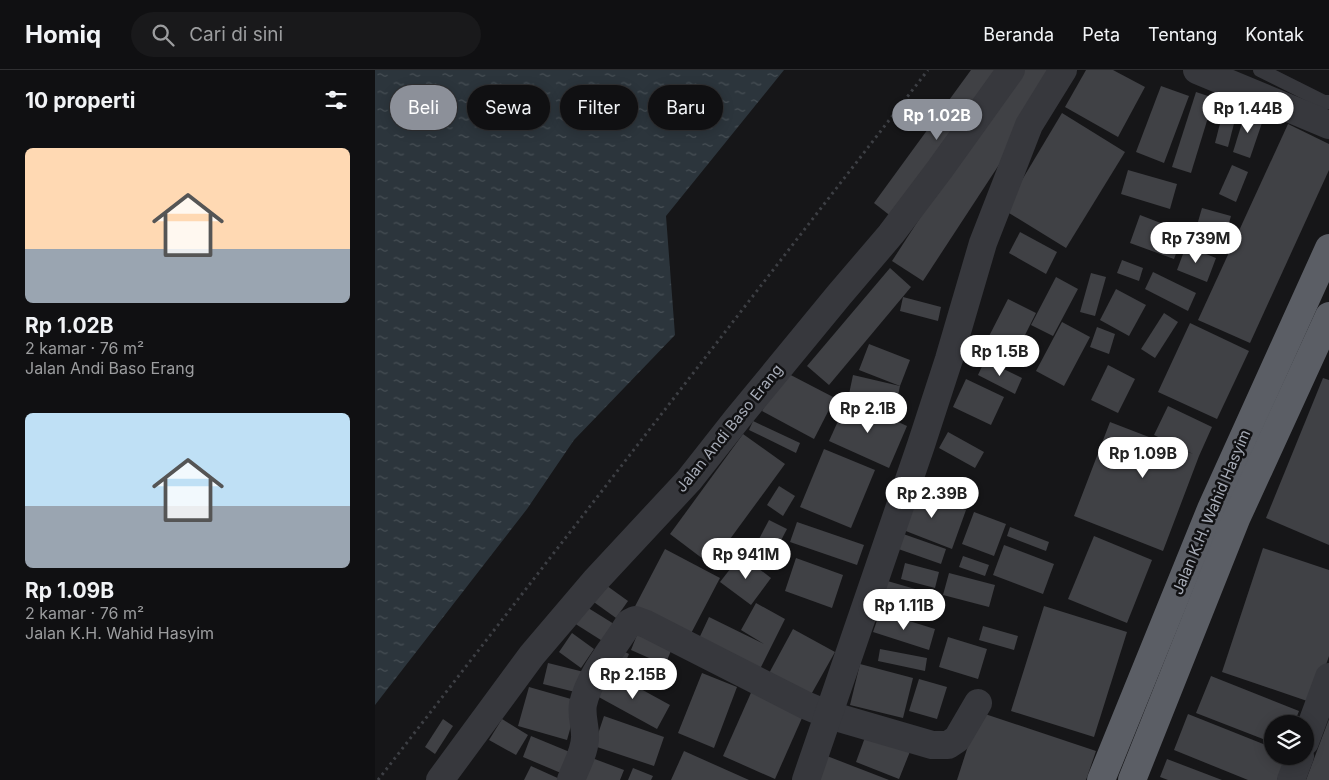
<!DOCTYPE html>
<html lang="id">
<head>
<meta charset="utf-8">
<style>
  body { margin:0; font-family:Inter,sans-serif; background:#19191b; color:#f1f3f6; height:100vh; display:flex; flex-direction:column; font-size:19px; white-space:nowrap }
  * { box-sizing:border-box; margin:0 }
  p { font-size:16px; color:#9c9d9f }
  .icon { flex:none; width:28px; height:28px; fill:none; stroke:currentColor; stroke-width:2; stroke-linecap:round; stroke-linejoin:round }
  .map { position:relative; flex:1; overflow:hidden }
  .panel { display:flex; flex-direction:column; background:#101012; width:375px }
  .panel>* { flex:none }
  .banner { position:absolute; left:15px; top:15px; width:475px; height:45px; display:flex; gap:10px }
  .controls { position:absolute; left:889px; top:645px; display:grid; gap:10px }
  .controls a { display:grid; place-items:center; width:50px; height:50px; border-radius:50%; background:#101012; box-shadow:0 2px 12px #0003,0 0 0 1px #303032; font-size:25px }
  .price { position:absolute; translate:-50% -42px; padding:0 11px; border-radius:18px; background:#fff; color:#222; font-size:16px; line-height:32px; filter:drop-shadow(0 1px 2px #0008) }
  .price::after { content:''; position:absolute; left:50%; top:30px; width:15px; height:11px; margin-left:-8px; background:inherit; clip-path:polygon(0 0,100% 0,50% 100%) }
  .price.on { background:#8c9099; color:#fff }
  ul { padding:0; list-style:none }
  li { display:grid; align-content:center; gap:10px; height:265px; padding:0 25px }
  li span { display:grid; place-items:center; height:155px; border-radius:8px; color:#555 }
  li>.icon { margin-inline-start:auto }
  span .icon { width:90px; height:90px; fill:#fffc; stroke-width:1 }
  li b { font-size:21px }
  h2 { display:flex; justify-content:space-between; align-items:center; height:60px; padding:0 25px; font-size:21px }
  .pill { padding:0 18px; border-radius:22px; background:#101012; box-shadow:0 2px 12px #0003,0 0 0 1px #303032; font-size:18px; line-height:45px }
  .pill.on { background:#8c9099; color:#fff }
  header { display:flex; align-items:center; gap:30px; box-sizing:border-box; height:70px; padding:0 25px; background:#101012; border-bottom:1px solid #303032 }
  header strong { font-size:24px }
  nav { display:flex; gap:28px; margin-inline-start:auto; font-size:18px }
  .search { width:350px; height:45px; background:#19191b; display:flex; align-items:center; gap:12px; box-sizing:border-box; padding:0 18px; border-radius:28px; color:#9c9d9f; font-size:19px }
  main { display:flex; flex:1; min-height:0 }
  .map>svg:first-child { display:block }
  .water { fill:url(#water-ripples) }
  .building { fill:#404145 }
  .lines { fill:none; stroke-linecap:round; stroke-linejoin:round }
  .path { stroke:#3d3f44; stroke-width:3; stroke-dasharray:2.5 4; stroke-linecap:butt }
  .service { stroke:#37383d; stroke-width:14 }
  .minor { stroke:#37383d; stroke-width:28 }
  .trunk { stroke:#5b5e65; stroke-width:28 }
  .labels { text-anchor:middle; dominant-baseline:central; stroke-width:5; stroke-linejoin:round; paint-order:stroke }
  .street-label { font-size:15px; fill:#a8adb8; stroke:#111113 }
</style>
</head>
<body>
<header>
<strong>Homiq</strong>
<div class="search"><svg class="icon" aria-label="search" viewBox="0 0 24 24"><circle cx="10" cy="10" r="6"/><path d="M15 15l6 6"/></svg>Cari di sini</div>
<nav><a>Beranda</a><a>Peta</a><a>Tentang</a><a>Kontak</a></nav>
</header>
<main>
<section class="panel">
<h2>10 properti<svg class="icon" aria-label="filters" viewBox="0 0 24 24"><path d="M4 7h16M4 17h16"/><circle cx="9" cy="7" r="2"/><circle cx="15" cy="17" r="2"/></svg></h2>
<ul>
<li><span style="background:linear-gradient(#ffd9b3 65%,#9aa5b1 0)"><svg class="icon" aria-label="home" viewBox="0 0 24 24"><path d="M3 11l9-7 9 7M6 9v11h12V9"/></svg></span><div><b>Rp 1.02B</b><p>2 kamar · 76 m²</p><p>Jalan Andi Baso Erang</p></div></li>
<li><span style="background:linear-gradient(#bfe0f5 60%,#9aa5b1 0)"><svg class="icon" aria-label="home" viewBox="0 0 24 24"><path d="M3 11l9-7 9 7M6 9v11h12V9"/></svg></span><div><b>Rp 1.09B</b><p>2 kamar · 76 m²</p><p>Jalan K.H. Wahid Hasyim</p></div></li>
</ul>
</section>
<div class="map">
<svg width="954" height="710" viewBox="0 0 954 710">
  <defs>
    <pattern id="water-ripples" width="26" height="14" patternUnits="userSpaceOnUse" patternTransform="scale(1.25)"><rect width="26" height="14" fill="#2c353c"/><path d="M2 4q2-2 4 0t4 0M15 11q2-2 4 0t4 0" fill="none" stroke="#485056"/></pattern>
  </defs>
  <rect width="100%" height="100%" fill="#161618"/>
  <!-- water -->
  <path class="water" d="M0,0H409L291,146L300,265L199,370L152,439L0,635Z"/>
  <!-- building -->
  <g class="building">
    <path d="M596,0H631L522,151L499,133Z"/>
    <path d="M641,0H686L548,211L517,191Z"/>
    <path d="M711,0H738L770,17L743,67L690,37Z"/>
    <path d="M786,16L814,26L789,93L761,82Z"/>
    <path d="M821,22L839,28L816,103L797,97Z"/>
    <path d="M851,30L864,34L853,77L840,73Z"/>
    <path d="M871,40L889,47L875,88L858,82Z"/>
    <path d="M687,43L750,82L691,178L629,140Z"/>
    <path d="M913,54L954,74V100L875,273L823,250Z"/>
    <path d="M857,95L873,102L861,132L844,124Z"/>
    <path d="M753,100L802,114L795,139L746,124Z"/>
    <path d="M827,138L856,146L847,177L818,169Z"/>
    <path d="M765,145L809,162L799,189L755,173Z"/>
    <path d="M645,162L682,182L671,204L634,183Z"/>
    <path d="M811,176L841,188L832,212L802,200Z"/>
    <path d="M747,190L768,198L764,211L742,203Z"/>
    <path d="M515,198L536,217L454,315L432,296Z"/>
    <path d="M778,202L821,223L813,241L770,219Z"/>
    <path d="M716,203L731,207L720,246L705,242Z"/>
    <path d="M681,207L703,219L678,266L656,255Z"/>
    <path d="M741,219L771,235L754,266L725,250Z"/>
    <path d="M528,227L566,237L563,251L525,241Z"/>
    <path d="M633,229L661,243L637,291L609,276Z"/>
    <path d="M789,243L803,252L780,288L766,279Z"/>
    <path d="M687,252L715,267L689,316L661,301Z"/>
    <path d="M815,253L874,281L842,349L783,322Z"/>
    <path d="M722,257L740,264L734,284L715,277Z"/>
    <path d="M494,274L535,290L525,316L484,300Z"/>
    <path d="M610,290L647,308L640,324L603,305Z"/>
    <path d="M733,295L760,309L743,343L716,330Z"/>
    <path d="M408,301L460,328L439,369L387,341Z"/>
    <path d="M478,305L525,316L520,340L473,329Z"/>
    <path d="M948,308L954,310V475L891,448Z"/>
    <path d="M591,309L629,327L616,355L578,337Z"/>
    <path d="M473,329L532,356L514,398L454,371Z"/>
    <path d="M793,336L837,357L824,386L788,481L699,446L735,352L818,384L779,365Z"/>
    <path d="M378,351L425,373L421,383L374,360Z"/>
    <path d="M573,362L609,382L600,398L564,378Z"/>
    <path d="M368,364L410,394L336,495L295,464Z"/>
    <path d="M449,379L500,400L476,458L425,437Z"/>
    <path d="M404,416L420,426L408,446L392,435Z"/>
    <path d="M538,420L591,440L577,479L523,458Z"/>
    <path d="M599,442L631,454L619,486L587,474Z"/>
    <path d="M394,450L412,459L401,480L383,471Z"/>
    <path d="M422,452L489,475L482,495L415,472Z"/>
    <path d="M635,457L674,472L671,481L632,466Z"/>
    <path d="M517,460L571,479L566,494L512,475Z"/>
    <path d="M719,466L777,490L752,553L693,529Z"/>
    <path d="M377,470L407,484L400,499L370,487Z"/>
    <path d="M629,475L679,494L668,524L618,505Z"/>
    <path d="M888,478L954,500V586L938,633L847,602Z"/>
    <path d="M290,479L345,508L311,573L256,544Z"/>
    <path d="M366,485L396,508L376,535L345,512Z"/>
    <path d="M588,486L614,495L610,506L584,497Z"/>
    <path d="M421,488L468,505L457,538L410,521Z"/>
    <path d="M530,493L564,502L560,518L526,509Z"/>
    <path d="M574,503L620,515L614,537L568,525Z"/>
    <path d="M502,508L561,525L554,547L496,531Z"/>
    <path d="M228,513L253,531L241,548L216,530Z"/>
    <path d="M381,533L410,549L381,607L320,577L334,547L389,574L366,560Z"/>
    <path d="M210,536L239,554L229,572L199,553Z"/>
    <path d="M669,536L752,562L719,667L636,641Z"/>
    <path d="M505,542L560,559L554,580L498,562Z"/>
    <path d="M266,555L301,569L290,595L256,580Z"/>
    <path d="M608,556L643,566L639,580L604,570Z"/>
    <path d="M418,559L460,582L433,630L392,607Z"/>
    <path d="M197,563L219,579L206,598L184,582Z"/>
    <path d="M573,567L612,579L603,609L564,597Z"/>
    <path d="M242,578L254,584L247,600L234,594Z"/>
    <path d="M505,579L552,588L550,601L503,591Z"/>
    <path d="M173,593L213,603L208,624L168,614Z"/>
    <path d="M485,594L538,608L528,648L475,635Z"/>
    <path d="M233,601L295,635L282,659L220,625Z"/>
    <path d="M327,603L362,617L339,678L303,663Z"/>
    <path d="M836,606L924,641L919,654H898V673L821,643Z"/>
    <path d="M544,609L572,617L562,649L534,641Z"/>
    <path d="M379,616L431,639L400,709L348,686Z"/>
    <path d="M154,617L203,631L192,670L143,656Z"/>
    <path d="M604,642L721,681L711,710H582Z"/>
    <path d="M813,644L898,678V686H911L902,710H873L799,680Z"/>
    <path d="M229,646L289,667L279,696L219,676Z"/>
    <path d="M68,649L78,656L60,684L50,677Z"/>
    <path d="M127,649L153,665L141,685L114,670Z"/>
    <path d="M954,649V710H931Z"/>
    <path d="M492,662L536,679L524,709L481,692Z"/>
    <path d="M156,666L202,685L193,706L148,687Z"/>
    <path d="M309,681L374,710H296Z"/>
    <path d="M209,685L249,700L245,710H200Z"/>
    <path d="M452,686L514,710H444Z"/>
    <path d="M792,689L847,710H793L785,707Z"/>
    <path d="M156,696L187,710H149Z"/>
    <path d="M258,698L278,706L276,710H253Z"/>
  </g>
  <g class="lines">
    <!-- path -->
    <path class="path" d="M3,710L553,0"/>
    <!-- service -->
    <path class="service" d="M885,0L949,32H954"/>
    <!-- minor -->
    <g class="minor">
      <path d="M822,0L954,55"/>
      <path d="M930,672L954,607"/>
      <path d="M65,710L157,585L220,511L314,410L362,349L464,225L516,164L565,99L636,0"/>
      <path d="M196,710C201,696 211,680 210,665C210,655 206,645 208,634C215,604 238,579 254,553L260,550L271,554L430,635L454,645L557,675H573L582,669L603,633"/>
      <path d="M431,710L546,375L574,289L608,173L654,55L688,0"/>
      <path d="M916,710L925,686"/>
    </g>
    <!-- trunk -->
    <g class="trunk">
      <path d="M726,710L836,439L954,178"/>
      <path d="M757,710L861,449L954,246"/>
    </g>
  </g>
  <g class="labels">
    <!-- street labels -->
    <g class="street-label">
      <text transform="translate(354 358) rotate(-51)">Jalan Andi Baso Erang</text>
      <text transform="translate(836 442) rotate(-67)">Jalan K.H. Wahid Hasyim</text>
    </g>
  </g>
</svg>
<div class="controls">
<a><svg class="icon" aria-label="layers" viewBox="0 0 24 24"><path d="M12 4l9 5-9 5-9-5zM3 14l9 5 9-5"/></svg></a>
</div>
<b class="price" style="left:873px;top:64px">Rp 1.44B</b>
<b class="price on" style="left:562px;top:71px">Rp 1.02B</b>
<b class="price" style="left:821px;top:194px">Rp 739M</b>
<b class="price" style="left:625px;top:307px">Rp 1.5B</b>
<b class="price" style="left:493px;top:364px">Rp 2.1B</b>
<b class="price" style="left:768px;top:409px">Rp 1.09B</b>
<b class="price" style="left:557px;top:449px">Rp 2.39B</b>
<b class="price" style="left:371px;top:510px">Rp 941M</b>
<b class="price" style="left:529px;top:561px">Rp 1.11B</b>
<b class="price" style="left:258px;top:630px">Rp 2.15B</b>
<div class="banner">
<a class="pill on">Beli</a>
<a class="pill">Sewa</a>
<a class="pill">Filter</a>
<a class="pill">Baru</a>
</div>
</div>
</main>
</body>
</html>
